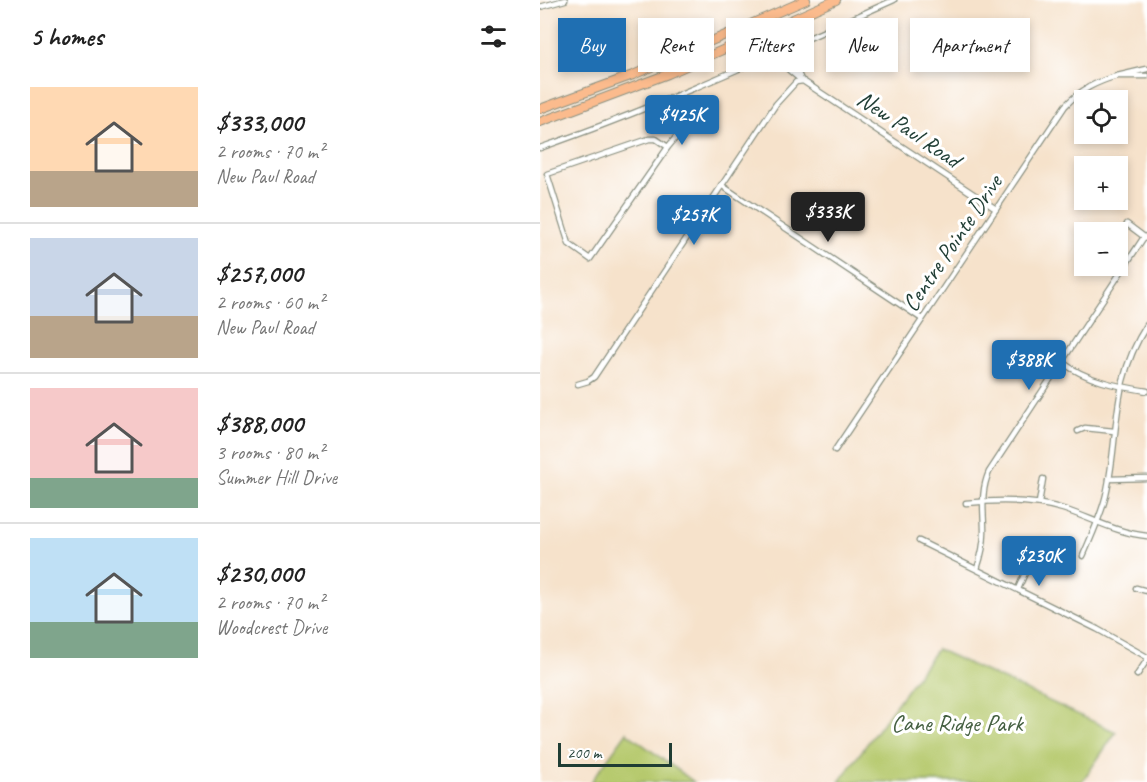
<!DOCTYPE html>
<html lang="en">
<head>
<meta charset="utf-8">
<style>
  body { margin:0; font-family:Caveat,sans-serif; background:#f2f2f2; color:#222; height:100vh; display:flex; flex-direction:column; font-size:22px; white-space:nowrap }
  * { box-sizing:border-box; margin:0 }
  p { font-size:20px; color:#767676 }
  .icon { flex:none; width:33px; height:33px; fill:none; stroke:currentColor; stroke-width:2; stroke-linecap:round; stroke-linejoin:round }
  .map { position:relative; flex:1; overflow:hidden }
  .details { display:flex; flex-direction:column; background:#fff; width:540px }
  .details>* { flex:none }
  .banner { position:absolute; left:18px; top:18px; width:498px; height:54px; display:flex; gap:12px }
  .buttons { position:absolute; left:534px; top:90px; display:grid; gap:12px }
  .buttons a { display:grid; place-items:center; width:54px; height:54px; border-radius:0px; background:#fff; box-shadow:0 3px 9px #0003; font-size:30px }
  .scale { position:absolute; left:18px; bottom:15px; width:114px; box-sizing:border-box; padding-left:6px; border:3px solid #1f3d34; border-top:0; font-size:16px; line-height:21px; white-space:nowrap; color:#1f3d34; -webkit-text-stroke:4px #fff; paint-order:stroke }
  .price { position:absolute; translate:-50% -51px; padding:0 14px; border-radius:6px; background:#1f6fb2; color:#fff; font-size:20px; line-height:39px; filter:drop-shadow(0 2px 3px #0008) }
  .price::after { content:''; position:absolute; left:50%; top:36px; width:18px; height:14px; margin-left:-9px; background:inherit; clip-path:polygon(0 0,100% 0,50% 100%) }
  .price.on { background:#222; color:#fff }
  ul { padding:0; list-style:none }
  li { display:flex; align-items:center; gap:18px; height:150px; padding:0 30px }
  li+li { border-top:2px solid #e0e0e0 }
  li span { display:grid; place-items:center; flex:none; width:168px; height:120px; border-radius:0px; color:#555 }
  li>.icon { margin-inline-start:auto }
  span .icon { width:72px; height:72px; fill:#fffc; stroke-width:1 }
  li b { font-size:26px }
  h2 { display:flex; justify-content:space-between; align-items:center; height:72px; padding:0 30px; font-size:26px }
  .tag { padding:0 21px; border-radius:0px; background:#fff; box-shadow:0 3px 9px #0003; font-size:21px; line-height:54px }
  .tag.on { background:#1f6fb2; color:#fff }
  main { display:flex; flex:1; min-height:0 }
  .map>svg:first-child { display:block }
  .green { fill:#b6c96d; stroke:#6a8350; stroke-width:1.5 }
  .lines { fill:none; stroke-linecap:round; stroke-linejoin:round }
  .minor-casing { stroke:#8a9080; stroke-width:7 }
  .motorway-casing { stroke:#8a9080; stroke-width:10 }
  .minor { stroke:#fff; stroke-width:4.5 }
  .motorway { stroke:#fbbb8d; stroke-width:8 }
  .labels { text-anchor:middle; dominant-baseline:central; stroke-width:6; stroke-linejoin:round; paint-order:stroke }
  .street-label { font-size:24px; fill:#1f3d34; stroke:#fff }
  .park-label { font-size:24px; fill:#456042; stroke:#fff }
</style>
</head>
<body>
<main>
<section class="details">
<h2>5 homes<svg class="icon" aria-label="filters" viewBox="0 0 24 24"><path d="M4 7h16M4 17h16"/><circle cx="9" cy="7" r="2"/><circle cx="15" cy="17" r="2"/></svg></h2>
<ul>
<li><span style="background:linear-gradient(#ffd9b3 70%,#b9a48a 0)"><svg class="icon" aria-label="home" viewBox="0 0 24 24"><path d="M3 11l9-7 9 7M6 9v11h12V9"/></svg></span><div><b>$333,000</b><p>2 rooms · 70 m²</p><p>New Paul Road</p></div></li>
<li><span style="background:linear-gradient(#c9d6e8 65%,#b9a48a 0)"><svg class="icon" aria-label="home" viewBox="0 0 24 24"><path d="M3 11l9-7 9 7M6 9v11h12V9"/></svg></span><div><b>$257,000</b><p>2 rooms · 60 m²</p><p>New Paul Road</p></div></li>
<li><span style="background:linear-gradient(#f6c9c9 75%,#7fa58c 0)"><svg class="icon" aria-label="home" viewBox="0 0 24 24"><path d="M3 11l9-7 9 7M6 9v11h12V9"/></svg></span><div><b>$388,000</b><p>3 rooms · 80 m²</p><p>Summer Hill Drive</p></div></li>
<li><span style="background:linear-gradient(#bfe0f5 70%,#7fa58c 0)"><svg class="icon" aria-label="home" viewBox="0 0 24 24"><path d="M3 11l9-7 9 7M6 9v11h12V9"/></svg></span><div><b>$230,000</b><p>2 rooms · 70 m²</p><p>Woodcrest Drive</p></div></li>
</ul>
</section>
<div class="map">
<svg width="607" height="782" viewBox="0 0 607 782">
  <rect width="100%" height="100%" fill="#fff"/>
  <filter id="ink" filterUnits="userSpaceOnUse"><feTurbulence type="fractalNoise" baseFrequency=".0167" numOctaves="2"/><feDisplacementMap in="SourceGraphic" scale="12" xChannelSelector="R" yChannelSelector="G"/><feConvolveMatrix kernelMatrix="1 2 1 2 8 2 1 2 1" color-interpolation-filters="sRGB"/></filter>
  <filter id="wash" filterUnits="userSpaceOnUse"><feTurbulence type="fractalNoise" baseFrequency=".008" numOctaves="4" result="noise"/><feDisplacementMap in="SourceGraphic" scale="24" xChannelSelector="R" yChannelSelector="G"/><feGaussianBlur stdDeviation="1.35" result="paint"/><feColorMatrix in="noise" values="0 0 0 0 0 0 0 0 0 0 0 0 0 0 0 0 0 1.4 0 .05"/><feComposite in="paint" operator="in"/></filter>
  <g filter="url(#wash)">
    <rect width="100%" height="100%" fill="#f6e2cb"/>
    <!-- green -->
    <g class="green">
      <path d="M397,649L576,732L542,782H299Z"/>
      <path d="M87,732V733L154,782H51Z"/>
    </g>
  </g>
  <g filter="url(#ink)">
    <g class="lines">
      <defs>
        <g id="minor">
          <path d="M0,7L25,0"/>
          <path d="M239,52L249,70L261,80L247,48"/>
          <path d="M607,69L577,76H607"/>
          <path d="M125,101L137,136L141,126L131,99"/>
          <path d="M128,147L116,139H109L7,174L29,244L50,259L128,147L137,136"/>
          <path d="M0,148C121,106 237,52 354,0"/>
          <path d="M181,185L382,319"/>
          <path d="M587,224L607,239"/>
          <path d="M522,362C547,381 577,386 607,391"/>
          <path d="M38,384L48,381L54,377L236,104L256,82L263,81L456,209"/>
          <path d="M538,431L545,428L574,431"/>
          <path d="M295,450L525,106C540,90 556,82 577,76"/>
          <path d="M569,479L607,478"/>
          <path d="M426,503C457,500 492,499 523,509C551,518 577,533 607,536"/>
          <path d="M499,503L503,479"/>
          <path d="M379,541L557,629L607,657"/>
          <path d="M543,556C551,537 561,516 566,495C580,434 570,382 607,325"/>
          <path d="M437,569C441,557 444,545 444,532C444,510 440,493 449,472L604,237"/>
          <path d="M596,588L607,591"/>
          <path d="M478,589L492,557"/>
          <path d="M597,675L607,660"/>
        </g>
        <g id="motorway">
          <path d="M0,109L93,75L266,0"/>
          <path d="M0,122L128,74L296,0"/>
        </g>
      </defs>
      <!-- minor casing -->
      <use href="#minor" class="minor-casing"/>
      <!-- motorway casing -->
      <use href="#motorway" class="motorway-casing"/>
      <!-- minor -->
      <use href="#minor" class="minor"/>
      <!-- motorway -->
      <use href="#motorway" class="motorway"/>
    </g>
  </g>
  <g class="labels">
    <!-- street labels -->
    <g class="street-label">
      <text transform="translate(369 129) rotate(34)">New Paul Road</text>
      <text transform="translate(412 243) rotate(-56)">Centre Pointe Drive</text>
    </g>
    <!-- park labels -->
    <g class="park-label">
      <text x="417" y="723">Cane Ridge Park</text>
    </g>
  </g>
</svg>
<div class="buttons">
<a><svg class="icon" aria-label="locate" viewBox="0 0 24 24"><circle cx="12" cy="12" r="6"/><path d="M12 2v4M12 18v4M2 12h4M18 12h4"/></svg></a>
<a>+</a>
<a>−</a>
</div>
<div class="scale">200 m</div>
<b class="price" style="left:142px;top:146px">$425K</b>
<b class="price on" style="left:288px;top:243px">$333K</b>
<b class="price" style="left:154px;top:246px">$257K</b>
<b class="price" style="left:489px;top:391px">$388K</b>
<b class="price" style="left:499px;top:587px">$230K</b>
<div class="banner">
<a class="tag on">Buy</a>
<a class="tag">Rent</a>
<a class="tag">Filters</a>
<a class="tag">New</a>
<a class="tag">Apartment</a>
</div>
</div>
</main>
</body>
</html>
